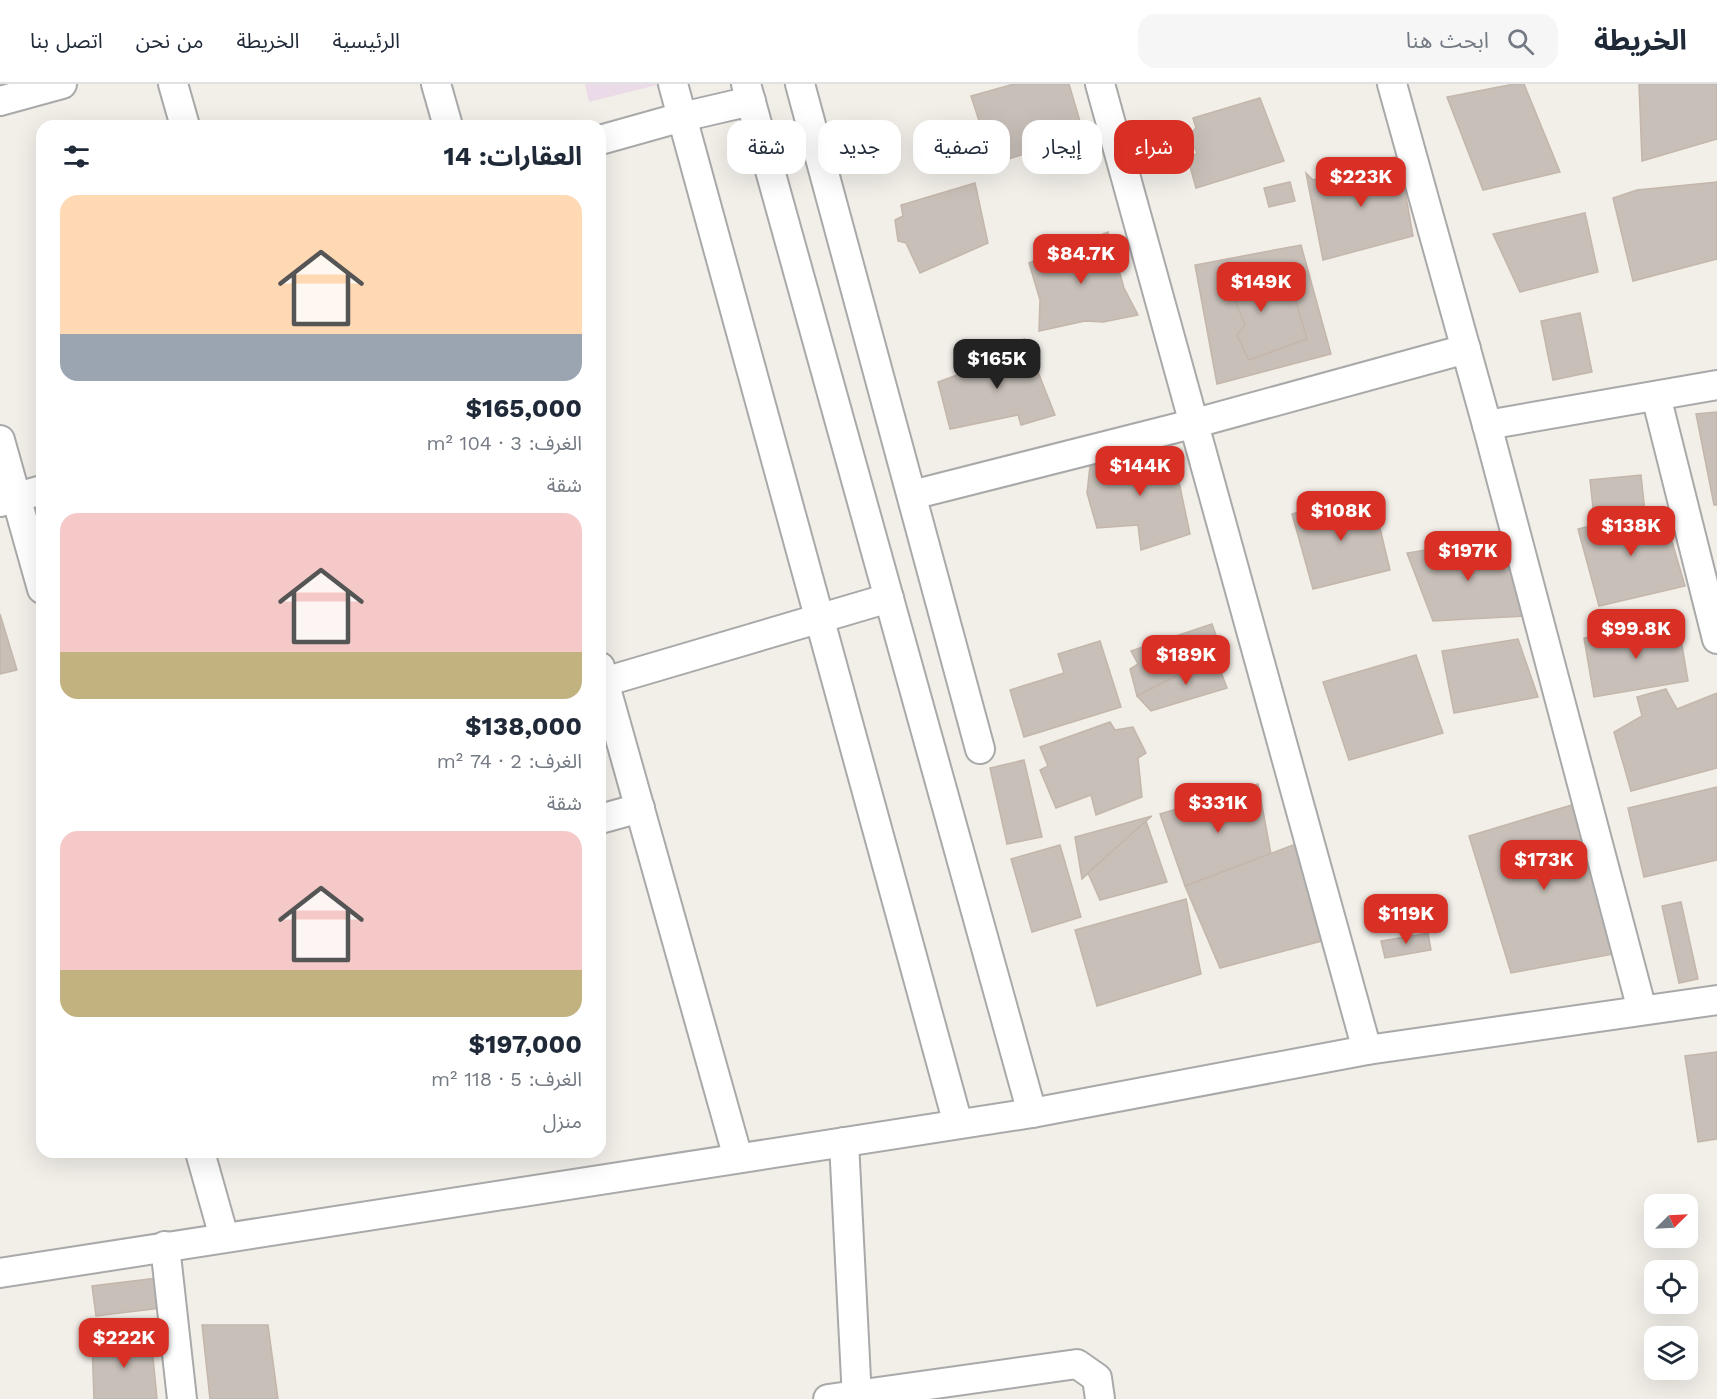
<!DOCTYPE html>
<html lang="ar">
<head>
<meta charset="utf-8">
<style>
  body { margin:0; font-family:"Work Sans","Noto Sans Arabic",sans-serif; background:#f6f6f7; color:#1f2937; direction:rtl; height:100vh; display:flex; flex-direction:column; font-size:22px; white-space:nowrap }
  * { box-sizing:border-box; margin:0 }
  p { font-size:20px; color:#747a83 }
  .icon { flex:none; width:33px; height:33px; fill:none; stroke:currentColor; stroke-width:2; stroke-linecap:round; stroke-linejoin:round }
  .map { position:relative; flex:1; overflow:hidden; direction:ltr }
  .details { position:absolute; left:36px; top:36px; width:570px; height:1038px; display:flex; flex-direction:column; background:#fff; border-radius:18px; box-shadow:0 6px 24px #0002; direction:rtl }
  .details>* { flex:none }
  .hud { position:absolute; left:624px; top:36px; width:570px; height:54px; direction:rtl; display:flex; gap:12px }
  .needle { width:39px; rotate:66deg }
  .controls { position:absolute; left:1644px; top:1110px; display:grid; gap:12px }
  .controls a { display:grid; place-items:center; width:54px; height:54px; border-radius:12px; background:#fff; box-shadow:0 6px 24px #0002; font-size:30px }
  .price { position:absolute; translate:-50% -51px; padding:0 14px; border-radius:12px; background:#d93025; color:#fff; font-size:20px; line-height:39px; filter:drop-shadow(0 2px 3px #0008) }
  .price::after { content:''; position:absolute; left:50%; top:36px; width:18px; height:14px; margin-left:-9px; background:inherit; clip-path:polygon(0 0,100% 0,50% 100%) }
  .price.on { background:#222; color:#fff }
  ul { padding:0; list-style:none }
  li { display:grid; align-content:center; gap:12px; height:318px; padding:0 24px }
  li span { display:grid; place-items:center; height:186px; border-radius:18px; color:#555 }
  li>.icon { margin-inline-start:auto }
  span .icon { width:108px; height:108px; fill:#fffc; stroke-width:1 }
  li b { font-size:26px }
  h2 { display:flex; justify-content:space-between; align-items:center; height:72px; padding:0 24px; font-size:26px }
  .chip { padding:0 21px; border-radius:18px; background:#fff; box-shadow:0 6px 24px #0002; font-size:21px; line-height:54px }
  .chip.on { background:#d93025; color:#fff }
  header { display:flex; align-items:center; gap:36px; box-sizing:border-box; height:84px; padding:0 30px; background:#fff; border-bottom:2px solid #e0e1e3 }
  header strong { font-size:28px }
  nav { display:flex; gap:33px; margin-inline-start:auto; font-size:21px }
  .search { width:420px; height:54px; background:#f6f6f7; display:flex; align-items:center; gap:15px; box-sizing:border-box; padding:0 21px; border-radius:18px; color:#747a83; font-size:22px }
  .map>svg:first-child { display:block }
  .industrial { fill:#ebdbe8 }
  .building { fill:#c7bfb8; stroke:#c4b6ab; stroke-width:1.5 }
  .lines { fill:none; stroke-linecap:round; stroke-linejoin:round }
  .minor-casing { stroke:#a9a9a9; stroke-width:32 }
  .minor { stroke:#fff; stroke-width:28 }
</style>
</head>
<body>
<header>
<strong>الخريطة</strong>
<div class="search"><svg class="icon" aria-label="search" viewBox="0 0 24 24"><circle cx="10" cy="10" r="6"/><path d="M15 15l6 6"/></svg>ابحث هنا</div>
<nav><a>الرئيسية</a><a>الخريطة</a><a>من نحن</a><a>اتصل بنا</a></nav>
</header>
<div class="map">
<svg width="1717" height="1315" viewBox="0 0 1717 1315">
  <rect width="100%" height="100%" fill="#f2efe9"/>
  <!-- industrial -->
  <path class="industrial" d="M585,0H661L589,18Z"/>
  <!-- building -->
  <g class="building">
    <path d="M1014,0H1069L1084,51L993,80L971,12Z"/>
    <path d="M1514,0H1524L1560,88L1483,106L1447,13Z"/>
    <path d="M1639,0H1717V55L1642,77Z"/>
    <path d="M1260,14L1284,77L1196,104L1188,75L1197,69L1188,52L1196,44L1193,34Z"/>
    <path d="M1399,72L1413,152L1323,176L1306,89L1313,96Z"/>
    <path d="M1290,98L1295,117L1269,123L1264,104Z"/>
    <path d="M1717,98V175L1633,197L1613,114L1637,106Z"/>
    <path d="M975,99L988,159L920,189L906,159L898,157L895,136L903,132L901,121Z"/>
    <path d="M1585,129L1598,188L1520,208L1493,150Z"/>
    <path d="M1108,148L1124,204L1138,231L1103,238L1085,237L1039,247L1040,216L1029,179Z"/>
    <path d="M1301,161L1331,270L1217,300L1195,181Z"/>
    <path d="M1285,180L1307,255L1249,276L1237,251L1245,241L1231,207Z"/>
    <path d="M1580,229L1592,288L1553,296L1541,237Z"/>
    <path d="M1025,255L1055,331L1021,341L1018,331L950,345L938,298L990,279L989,265Z"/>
    <path d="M1717,328V421H1714L1696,330Z"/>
    <path d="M1172,365L1190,450L1141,466L1138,441L1097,444L1087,409L1090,382Z"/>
    <path d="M1641,391L1645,428L1594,433L1590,396Z"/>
    <path d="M1344,414L1354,419H1374L1390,486L1313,505L1292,430Z"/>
    <path d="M1663,427L1685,502L1599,522L1578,445L1645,428Z"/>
    <path d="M1501,454L1526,532L1433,537L1407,469Z"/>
    <path d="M0,530L17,586L0,590Z"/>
    <path d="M1678,538L1688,597L1594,613L1584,554Z"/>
    <path d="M1212,540L1222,568L1137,612L1130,585L1138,580L1131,567Z"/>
    <path d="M1518,555L1538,613L1454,629L1442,567Z"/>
    <path d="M1100,557L1121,623L1024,653L1010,606L1064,589L1058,570Z"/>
    <path d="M1416,571L1443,649L1349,676L1323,598Z"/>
    <path d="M1215,572L1227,604L1151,627L1137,612Z"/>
    <path d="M1666,605L1677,625L1717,609V684L1631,707L1614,648L1642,632L1637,613Z"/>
    <path d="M1110,638L1115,646L1133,643L1146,669L1138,674L1142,713L1096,731L1091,711L1056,724L1040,686L1048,682L1040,663Z"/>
    <path d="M1024,676L1042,753L1007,760L990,684Z"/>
    <path d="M1258,700L1271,770L1185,802L1160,730Z"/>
    <path d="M1717,703V776L1644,793L1628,724Z"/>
    <path d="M1575,720L1619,869L1511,889L1469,752Z"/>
    <path d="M1152,732L1146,737L1082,795L1075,753Z"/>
    <path d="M1146,737L1167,798L1100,816L1088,789Z"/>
    <path d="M1301,758L1326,856L1220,884L1185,802Z"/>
    <path d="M1060,761L1081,833L1032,848L1011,775Z"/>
    <path d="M1186,815L1201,890L1097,922L1075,846Z"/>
    <path d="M1681,818L1698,895L1679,899L1662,822Z"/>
    <path d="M1428,849L1431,866L1385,874L1381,857Z"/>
    <path d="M1717,968V1055L1698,1058L1685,972Z"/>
    <path d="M157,1194L161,1224L96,1232L92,1202Z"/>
    <path d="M202,1241H268L278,1315H210Z"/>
    <path d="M151,1252L157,1315H94L92,1258Z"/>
  </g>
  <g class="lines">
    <defs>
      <g id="minor">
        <path d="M173,0L185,42"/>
        <path d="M436,0L448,42"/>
        <path d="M673,0L958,1040"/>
        <path d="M746,0L1032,1029"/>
        <path d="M800,0L980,665"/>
        <path d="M1100,0L1367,966"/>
        <path d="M1392,0L1487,341L1642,926"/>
        <path d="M0,17L62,0"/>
        <path d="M600,56L682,33L751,17"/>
        <path d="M1656,312L1717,555"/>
        <path d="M1487,341L1717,301"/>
        <path d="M0,356L42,505"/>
        <path d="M912,411L1192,340L1466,265"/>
        <path d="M0,418L42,406"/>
        <path d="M600,583L738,1074"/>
        <path d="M604,598L889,514"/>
        <path d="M600,735L640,724"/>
        <path d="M844,1058L857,1315"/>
        <path d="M200,1068L224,1153"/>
        <path d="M165,1162L182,1315"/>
        <path d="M0,1189L1032,1029L1367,966L1717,916"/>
        <path d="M828,1315L1077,1280L1097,1294L1100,1315"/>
      </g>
    </defs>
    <!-- minor casing -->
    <use href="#minor" class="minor-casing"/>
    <!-- minor -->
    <use href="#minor" class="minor"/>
  </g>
</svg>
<div class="controls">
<a><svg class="needle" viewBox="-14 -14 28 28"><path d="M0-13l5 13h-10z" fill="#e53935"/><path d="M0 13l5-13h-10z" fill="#747a83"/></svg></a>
<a><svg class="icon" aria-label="locate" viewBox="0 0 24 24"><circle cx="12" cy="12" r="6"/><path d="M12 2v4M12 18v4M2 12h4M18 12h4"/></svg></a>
<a><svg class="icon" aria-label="layers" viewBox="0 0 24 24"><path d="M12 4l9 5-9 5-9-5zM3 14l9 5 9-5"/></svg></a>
</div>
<b class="price" style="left:1361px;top:124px">$223K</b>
<b class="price" style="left:1081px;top:201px">$84.7K</b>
<b class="price" style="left:1261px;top:229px">$149K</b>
<b class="price on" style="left:997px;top:306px">$165K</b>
<b class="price" style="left:1140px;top:413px">$144K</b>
<b class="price" style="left:1341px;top:458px">$108K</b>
<b class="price" style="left:1631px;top:473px">$138K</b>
<b class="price" style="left:1468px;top:498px">$197K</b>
<b class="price" style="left:1636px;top:576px">$99.8K</b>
<b class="price" style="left:1186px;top:602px">$189K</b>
<b class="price" style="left:1218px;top:750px">$331K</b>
<b class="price" style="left:1544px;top:807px">$173K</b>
<b class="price" style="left:1406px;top:861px">$119K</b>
<b class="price" style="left:124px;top:1285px">$222K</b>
<div class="hud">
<a class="chip on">شراء</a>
<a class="chip">إيجار</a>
<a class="chip">تصفية</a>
<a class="chip">جديد</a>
<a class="chip">شقة</a>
</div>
<section class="details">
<h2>العقارات: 14<svg class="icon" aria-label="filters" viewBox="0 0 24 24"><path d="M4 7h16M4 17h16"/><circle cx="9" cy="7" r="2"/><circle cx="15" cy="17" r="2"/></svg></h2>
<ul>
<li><span style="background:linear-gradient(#ffd9b3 75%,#9aa5b1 0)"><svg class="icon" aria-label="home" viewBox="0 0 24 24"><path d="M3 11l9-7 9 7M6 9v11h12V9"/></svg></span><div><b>$165,000</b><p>الغرف: 3 · 104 m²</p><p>شقة</p></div></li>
<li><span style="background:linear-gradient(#f6c9c9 75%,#c2b280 0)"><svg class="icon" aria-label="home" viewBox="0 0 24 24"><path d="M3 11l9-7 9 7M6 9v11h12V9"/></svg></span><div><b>$138,000</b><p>الغرف: 2 · 74 m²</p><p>شقة</p></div></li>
<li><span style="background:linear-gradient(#f6c9c9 75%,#c2b280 0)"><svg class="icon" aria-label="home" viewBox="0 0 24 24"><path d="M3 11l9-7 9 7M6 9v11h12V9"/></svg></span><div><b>$197,000</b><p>الغرف: 5 · 118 m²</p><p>منزل</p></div></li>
</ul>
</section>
</div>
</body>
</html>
